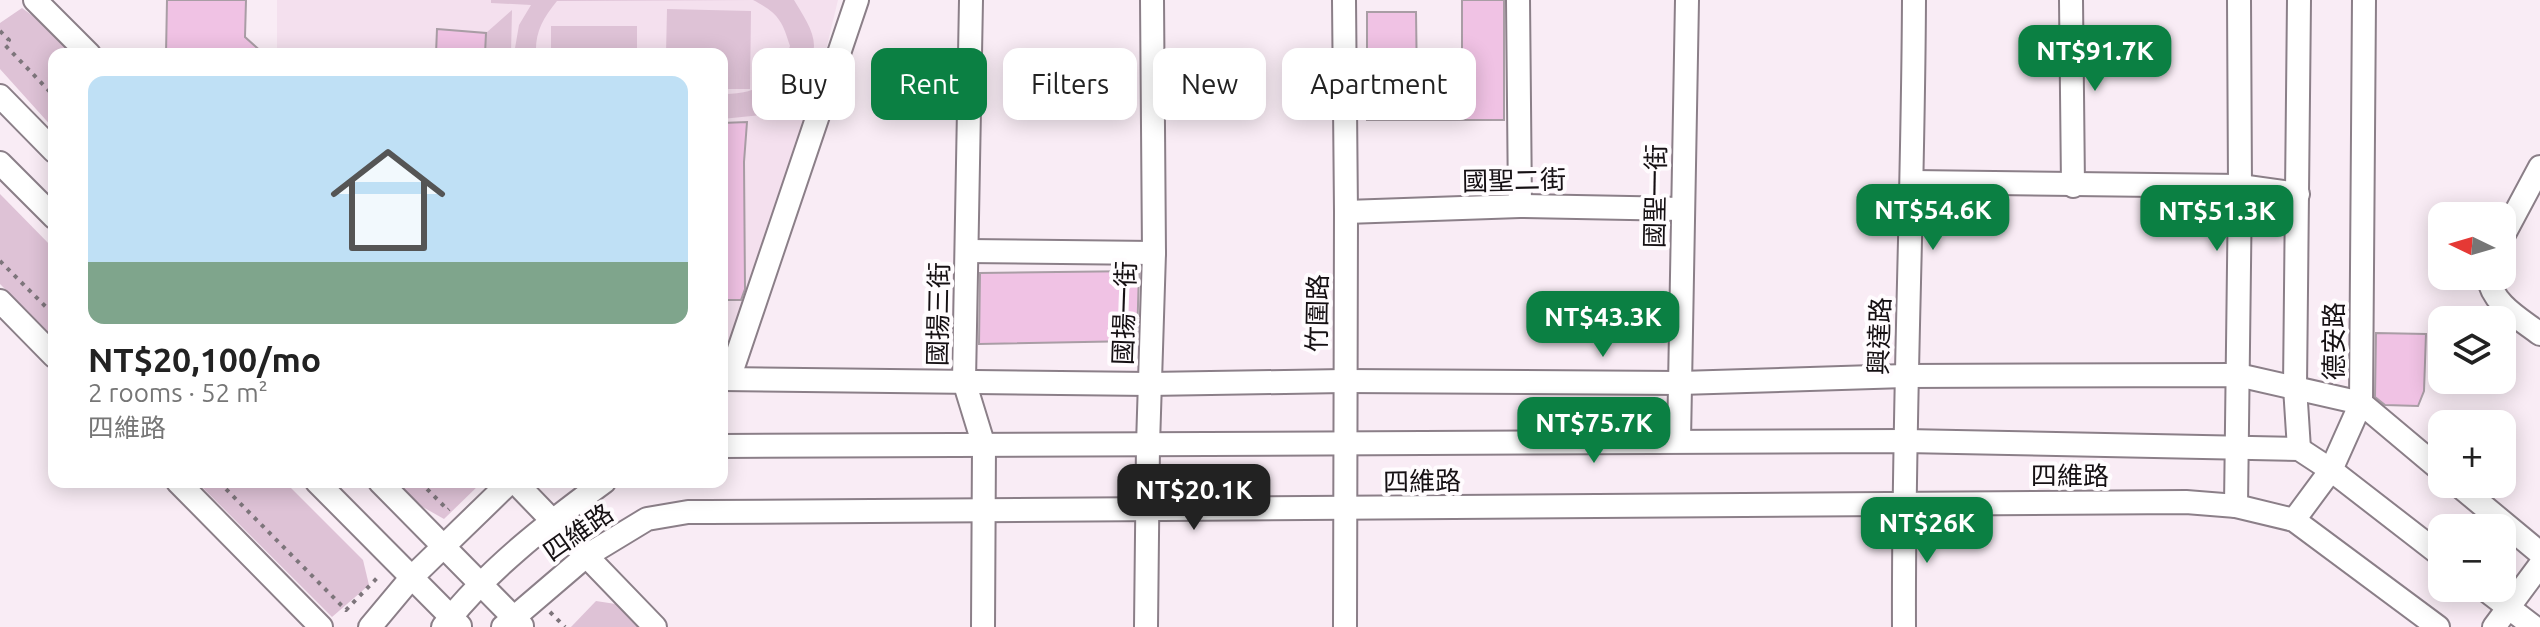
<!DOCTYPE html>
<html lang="en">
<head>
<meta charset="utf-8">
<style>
  body { margin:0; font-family:Ubuntu,"Noto Sans TC",sans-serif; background:#f2f2f2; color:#222; height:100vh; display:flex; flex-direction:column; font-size:30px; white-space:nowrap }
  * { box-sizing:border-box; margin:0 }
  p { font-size:26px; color:#767676 }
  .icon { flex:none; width:44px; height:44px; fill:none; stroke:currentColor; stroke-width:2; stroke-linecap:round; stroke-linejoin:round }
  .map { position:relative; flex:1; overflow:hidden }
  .panel { position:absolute; left:48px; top:48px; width:680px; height:440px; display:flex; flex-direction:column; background:#fff; border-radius:16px; box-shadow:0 4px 20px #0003 }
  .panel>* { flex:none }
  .guide { position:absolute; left:752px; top:48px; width:760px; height:72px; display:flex; gap:16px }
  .needle { width:52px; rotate:275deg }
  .controls { position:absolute; left:2428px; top:202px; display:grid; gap:16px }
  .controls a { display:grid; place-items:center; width:88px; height:88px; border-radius:16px; background:#fff; box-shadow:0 4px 20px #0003; font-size:40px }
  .price { position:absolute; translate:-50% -68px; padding:0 18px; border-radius:16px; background:#0b8043; color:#fff; font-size:26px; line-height:52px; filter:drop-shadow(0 2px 4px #0008) }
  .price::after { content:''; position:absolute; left:50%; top:48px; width:24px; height:18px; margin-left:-12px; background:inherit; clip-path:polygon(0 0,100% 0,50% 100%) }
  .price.current { background:#222; color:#fff }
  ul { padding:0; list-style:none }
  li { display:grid; align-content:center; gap:16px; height:424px; padding:0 40px }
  li span { display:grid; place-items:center; height:248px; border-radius:16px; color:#555 }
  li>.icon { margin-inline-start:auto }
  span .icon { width:144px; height:144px; fill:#fffc; stroke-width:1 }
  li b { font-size:34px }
  .tag { padding:0 28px; border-radius:16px; background:#fff; box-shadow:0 4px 20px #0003; font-size:28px; line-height:72px }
  .tag.current { background:#0b8043; color:#fff }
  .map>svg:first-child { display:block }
  .built { fill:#f4e0ee }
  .green { fill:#dec2d6 }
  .building { fill:#f0c2e4; stroke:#a99da5; stroke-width:2 }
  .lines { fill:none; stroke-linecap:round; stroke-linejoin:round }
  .minor-casing { stroke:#8b7f88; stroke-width:26 }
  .path { stroke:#7d757b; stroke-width:4; stroke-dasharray:4 6; stroke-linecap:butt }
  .minor { stroke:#fff; stroke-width:22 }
  .labels { text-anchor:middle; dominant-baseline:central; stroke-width:8; stroke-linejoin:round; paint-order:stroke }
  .street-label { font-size:26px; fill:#151013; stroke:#fffcfe }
</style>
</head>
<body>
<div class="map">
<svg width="2540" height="627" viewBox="0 0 2540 627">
  <rect width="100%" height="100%" fill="#f9ecf5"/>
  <!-- built -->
  <path class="built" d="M277,0H838L811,112L727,358H722V54H277Z"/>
  <!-- green -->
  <g class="green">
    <path d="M491,0H794C802,14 814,30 814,46C813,72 787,97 770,114L722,119V94C759,95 777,80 790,46C782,20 778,13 753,0L557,1C543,18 535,32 536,54H514L519,25L531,5L491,3Z"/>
    <path d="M22,8L45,25L74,54H54V129L0,69V23Z"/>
    <path d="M667,9L751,11L750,89H722V54H666Z"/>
    <path d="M512,10L511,54H485L486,33Z"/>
    <rect x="551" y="26" width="86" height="28"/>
    <path d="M0,194L54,249V338L0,284Z"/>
    <path d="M197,482H285L363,560L369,585L332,617Z"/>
    <path d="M395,482H482L444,519L414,502Z"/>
    <path d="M596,601L622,605L643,627H571Z"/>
  </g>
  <!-- building -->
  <g class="building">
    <path d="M167,0H246L245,37L264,54H166Z"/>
    <path d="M1462,0H1504V120H1367V12H1416L1417,84H1462Z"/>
    <path d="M437,29L486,33L485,54H436Z"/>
    <path d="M747,122L744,162L745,289L741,300H722V123Z"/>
    <path d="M1139,271L1137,341L979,344L980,273Z"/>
    <path d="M2376,333L2426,334L2424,391L2418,406L2385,405L2375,397Z"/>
  </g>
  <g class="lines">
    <defs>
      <g id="minor">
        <path d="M35,0L89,54"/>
        <path d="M971,0L964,381L984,446L983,627"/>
        <path d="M1344,0L1346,212L1345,627"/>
        <path d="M1518,0L1520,206"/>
        <path d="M2071,0L2073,186"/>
        <path d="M0,96L54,151"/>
        <path d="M0,163L54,217"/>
        <path d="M1913,182L2240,186L2298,194"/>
        <path d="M1346,212L1520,206L1682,209"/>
        <path d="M2502,238L2540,167"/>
        <path d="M967,251L1154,253"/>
        <path d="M2488,276C2492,304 2519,318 2540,334"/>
        <path d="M0,301L54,356"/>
        <path d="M722,379L1149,384L1344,381L1680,383L1905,376L2238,375L2361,403L2442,471"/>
        <path d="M729,379L857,0"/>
        <path d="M1679,441L1687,0"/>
        <path d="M722,446L1905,441L2299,449L2331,470L2442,556"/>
        <path d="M2299,449L2295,387L2299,0"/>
        <path d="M178,482L321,627"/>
        <path d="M317,482L460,626"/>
        <path d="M380,482L522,626"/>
        <path d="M515,482L655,627"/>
        <path d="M2457,484L2540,553"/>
        <path d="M2236,506L2240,186L2239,0"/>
        <path d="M2294,520L2331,470L2361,403L2364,0"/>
        <path d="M2483,588L2534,627"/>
        <path d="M370,627L411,578L510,482"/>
        <path d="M443,627C487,570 547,524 604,482"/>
        <path d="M503,627L586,556L647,519L688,512C1187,513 1686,505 2186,502L2236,506L2294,520L2438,627"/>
        <path d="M1146,627L1148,445L1154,253L1152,0"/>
        <path d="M1904,627C1903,418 1913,209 1914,0"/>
        <path d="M2494,627L2540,565"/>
      </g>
    </defs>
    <!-- minor casing -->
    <use href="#minor" class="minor-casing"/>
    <!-- path -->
    <g class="path">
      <path d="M0,31L9,40L5,45L54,96"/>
      <path d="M0,261L54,315"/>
      <path d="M219,482L346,610L379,576"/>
      <path d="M420,482L448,510L449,509"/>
      <path d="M550,612L565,627"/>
    </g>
    <!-- minor -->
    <use href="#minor" class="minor"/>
  </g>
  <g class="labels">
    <!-- street labels -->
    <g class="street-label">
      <text transform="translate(1514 180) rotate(-1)">國聖二街</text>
      <text transform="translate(1655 196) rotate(-89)">國聖一街</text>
      <text transform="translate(1124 313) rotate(-88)">國揚一街</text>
      <text transform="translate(1317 313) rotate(-89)">竹圍路</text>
      <text transform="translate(938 314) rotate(-89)">國揚三街</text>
      <text transform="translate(1879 336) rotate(-88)">興達路</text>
      <text transform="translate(2333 341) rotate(-90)">德安路</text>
      <text x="2070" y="475">四維路</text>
      <text transform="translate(1422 481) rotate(-1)">四維路</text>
      <text transform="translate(578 532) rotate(-35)">四維路</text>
    </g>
  </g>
</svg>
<div class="controls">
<a><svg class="needle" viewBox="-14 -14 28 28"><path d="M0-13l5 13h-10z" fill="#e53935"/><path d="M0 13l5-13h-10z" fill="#767676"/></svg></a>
<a><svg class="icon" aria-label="layers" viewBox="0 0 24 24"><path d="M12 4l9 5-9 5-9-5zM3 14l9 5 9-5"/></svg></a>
<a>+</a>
<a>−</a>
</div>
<b class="price" style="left:2095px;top:93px">NT$91.7K</b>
<b class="price" style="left:1933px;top:252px">NT$54.6K</b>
<b class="price" style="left:2217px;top:253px">NT$51.3K</b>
<b class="price" style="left:1603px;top:359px">NT$43.3K</b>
<b class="price" style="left:1594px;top:465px">NT$75.7K</b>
<b class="price current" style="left:1194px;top:532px">NT$20.1K</b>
<b class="price" style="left:1927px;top:565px">NT$26K</b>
<div class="guide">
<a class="tag">Buy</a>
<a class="tag current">Rent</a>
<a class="tag">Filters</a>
<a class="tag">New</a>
<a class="tag">Apartment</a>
</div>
<section class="panel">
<ul>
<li><span style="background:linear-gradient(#bfe0f5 75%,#7fa58c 0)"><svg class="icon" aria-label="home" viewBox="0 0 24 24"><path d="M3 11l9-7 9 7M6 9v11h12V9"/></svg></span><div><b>NT$20,100/mo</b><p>2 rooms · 52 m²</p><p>四維路</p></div></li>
</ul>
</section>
</div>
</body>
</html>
